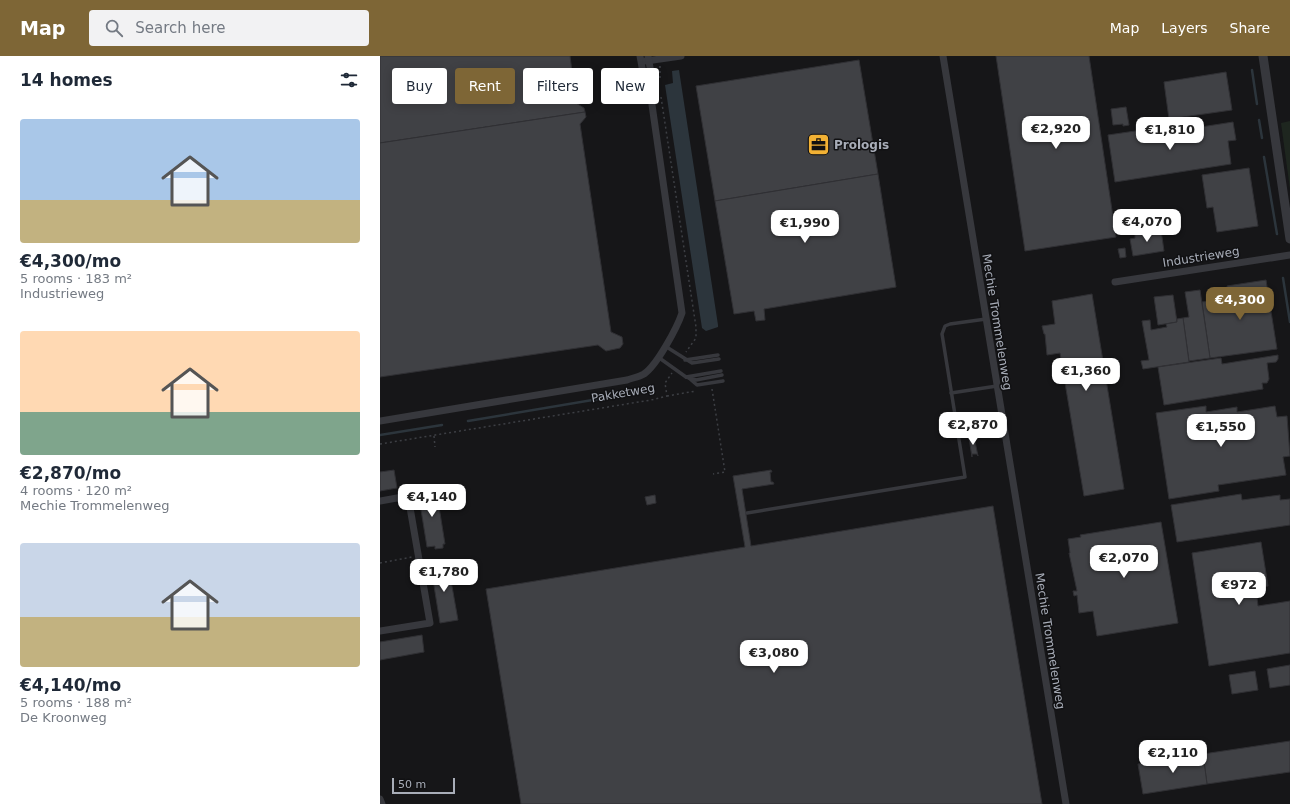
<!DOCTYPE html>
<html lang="en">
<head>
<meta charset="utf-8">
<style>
  body { margin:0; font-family:"DejaVu Sans",sans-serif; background:#f2f2f3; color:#1f2937; height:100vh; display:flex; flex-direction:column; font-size:15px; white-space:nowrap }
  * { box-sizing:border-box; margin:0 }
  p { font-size:13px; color:#747a83 }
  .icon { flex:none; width:22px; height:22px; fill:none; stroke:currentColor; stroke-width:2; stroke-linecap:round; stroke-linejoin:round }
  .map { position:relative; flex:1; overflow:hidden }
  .sheet { display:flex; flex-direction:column; background:#fff; width:380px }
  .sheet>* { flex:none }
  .banner { position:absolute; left:12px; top:12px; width:380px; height:36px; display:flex; gap:8px }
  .scale { position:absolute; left:12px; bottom:10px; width:63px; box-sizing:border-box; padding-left:4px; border:2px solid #a8adb8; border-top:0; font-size:11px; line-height:14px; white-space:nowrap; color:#a8adb8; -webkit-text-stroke:3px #111113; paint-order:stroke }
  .price { position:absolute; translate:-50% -34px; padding:0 9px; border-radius:8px; background:#fff; color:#222; font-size:13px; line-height:26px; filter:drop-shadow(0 1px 2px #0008) }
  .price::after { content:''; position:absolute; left:50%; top:24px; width:12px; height:9px; margin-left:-6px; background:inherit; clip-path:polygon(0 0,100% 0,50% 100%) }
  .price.on { background:#7e6636; color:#fff }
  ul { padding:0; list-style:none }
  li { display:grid; align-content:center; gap:8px; height:212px; padding:0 20px }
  li span { display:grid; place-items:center; height:124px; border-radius:4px; color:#555 }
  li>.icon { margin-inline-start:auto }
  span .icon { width:72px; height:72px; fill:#fffc; stroke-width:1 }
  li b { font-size:17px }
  h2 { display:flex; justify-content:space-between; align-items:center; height:48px; padding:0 20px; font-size:17px }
  .chip { padding:0 14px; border-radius:4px; background:#fff; box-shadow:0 2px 10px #0003; font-size:14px; line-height:36px }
  .chip.on { background:#7e6636; color:#fff }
  header { display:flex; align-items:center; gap:24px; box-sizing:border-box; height:56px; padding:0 20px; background:#7e6636; color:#fff }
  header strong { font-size:19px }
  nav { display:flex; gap:22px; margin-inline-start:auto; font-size:14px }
  .search { width:280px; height:36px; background:#f2f2f3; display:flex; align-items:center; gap:10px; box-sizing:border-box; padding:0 14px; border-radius:4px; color:#747a83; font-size:15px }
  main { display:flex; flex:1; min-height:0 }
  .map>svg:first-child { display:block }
  .green { fill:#1e261f }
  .water { fill:#2c353c }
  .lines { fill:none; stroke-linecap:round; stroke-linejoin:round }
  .stream { stroke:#2c353c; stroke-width:2.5 }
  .building { fill:#404145; stroke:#303034 }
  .path { stroke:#3d3f44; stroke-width:1.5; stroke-dasharray:2 3; stroke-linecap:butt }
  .service { stroke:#37383d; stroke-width:3.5 }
  .minor { stroke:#37383d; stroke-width:7 }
  .tertiary { stroke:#37383d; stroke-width:9 }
  .labels { text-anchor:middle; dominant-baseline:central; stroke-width:3; stroke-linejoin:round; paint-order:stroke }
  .poi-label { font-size:12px; font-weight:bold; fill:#a8adb8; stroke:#111113; text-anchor:start }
  .street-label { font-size:12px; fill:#a8adb8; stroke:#111113 }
</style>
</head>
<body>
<header>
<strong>Map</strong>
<div class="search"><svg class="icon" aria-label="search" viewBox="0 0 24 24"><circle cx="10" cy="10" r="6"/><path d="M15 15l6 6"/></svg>Search here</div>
<nav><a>Map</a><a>Layers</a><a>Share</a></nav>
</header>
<main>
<section class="sheet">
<h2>14 homes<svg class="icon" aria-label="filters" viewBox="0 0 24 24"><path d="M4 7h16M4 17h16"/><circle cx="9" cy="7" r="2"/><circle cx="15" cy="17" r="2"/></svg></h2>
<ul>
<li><span style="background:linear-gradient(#a9c7e8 65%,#c2b280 0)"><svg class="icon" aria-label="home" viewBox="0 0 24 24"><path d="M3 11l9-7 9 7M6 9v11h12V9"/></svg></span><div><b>€4,300/mo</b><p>5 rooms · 183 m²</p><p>Industrieweg</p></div></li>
<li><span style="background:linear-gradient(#ffd9b3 65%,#7fa58c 0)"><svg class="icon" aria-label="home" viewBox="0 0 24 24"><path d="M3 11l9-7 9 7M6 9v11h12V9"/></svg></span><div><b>€2,870/mo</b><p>4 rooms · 120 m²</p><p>Mechie Trommelenweg</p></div></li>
<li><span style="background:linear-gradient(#c9d6e8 60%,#c2b280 0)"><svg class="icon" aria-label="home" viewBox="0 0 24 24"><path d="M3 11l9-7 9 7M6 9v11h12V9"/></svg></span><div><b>€4,140/mo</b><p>5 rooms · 188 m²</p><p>De Kroonweg</p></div></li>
</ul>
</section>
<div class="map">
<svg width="910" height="748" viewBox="0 0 910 748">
  <rect width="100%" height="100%" fill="#161618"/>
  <!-- green -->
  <path class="green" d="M910,65V133L901,67Z"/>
  <!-- water -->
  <path class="water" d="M299,14L338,269V271L326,275L322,272L285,29L293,27L292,15Z"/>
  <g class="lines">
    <!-- stream -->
    <g class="stream">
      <path d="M872,14L877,48"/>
      <path d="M879,64L882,82"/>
      <path d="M884,101L897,178"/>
      <path d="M903,222L910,266"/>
      <path d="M88,365L266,335"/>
      <path d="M0,379L62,369"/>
    </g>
  </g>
  <!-- building -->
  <g class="building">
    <path d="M0,0H190L196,47L204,52L205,56L0,87Z"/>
    <path d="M616,0H709L736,181L645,195Z"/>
    <path d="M479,4L498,118L335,145L316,30Z"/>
    <path d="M846,16L852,54L789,63L784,26Z"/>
    <path d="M746,51L749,69L743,70V68L733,69L731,53Z"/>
    <path d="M205,56L206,61L200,68L231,276L242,281L243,288L240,292L226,295L218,289L0,321V87Z"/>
    <path d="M853,66L856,84L848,85L851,108L735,126L728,79L769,73L770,79Z"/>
    <path d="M869,112L878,170L837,176L833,151L827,152L822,119Z"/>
    <path d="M498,118L516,231L384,253L385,264L376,265L374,255L354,258L335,145Z"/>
    <path d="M781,174L784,195L753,200L750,183L755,182V178Z"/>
    <path d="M745,192L746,201L740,202L738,193Z"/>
    <path d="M886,224L897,293L830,302L822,246L849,242L847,230Z"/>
    <path d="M820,234L830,302L809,305L803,262L809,261L805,236Z"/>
    <path d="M712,238L744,433L704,440L680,297L667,299L665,278H664L662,270L675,268L672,245Z"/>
    <path d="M793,239L797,266L778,269L774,241Z"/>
    <path d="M803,262L809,306L763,313L761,305L769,304L762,265L770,264L771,274L787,271L786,268L797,266V263Z"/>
    <path d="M898,299V303L896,306L887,307L889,323L887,327H882L883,333L784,349L778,311L841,302L842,308Z"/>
    <path d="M826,350V356L857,351V356L895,350L897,361L907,360L910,400L903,401L906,419L838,429L839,435L789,443L776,357Z"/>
    <path d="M594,381L598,400L597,398H592V401L589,382Z"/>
    <path d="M14,414L17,432L0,435V416Z"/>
    <path d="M391,414L392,416H390L391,426H393L394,428L362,433L371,490L613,450L662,748H141L106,533L365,491L353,420Z"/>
    <path d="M56,432L65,488H63V492L55,493V490L47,491L38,435Z"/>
    <path d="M861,438L862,444L900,439V444L910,443V469L797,486L791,449Z"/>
    <path d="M275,439L276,447L267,449L265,441Z"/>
    <path d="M781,466L798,567L717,580L713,555L699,557L697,539L694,540L693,535H697L689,497H690L688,483L701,481L700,479Z"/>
    <path d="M881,486L888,530L876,532L878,550L910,545V597L829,610L812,497Z"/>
    <path d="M65,504L66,508H68L78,564L60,567L51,511L58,509V506Z"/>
    <path d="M42,579L44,596L0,604V586Z"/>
    <path d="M910,609V629L890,632L887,613Z"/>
    <path d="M875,615L878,634L852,638L849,619Z"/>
    <path d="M910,685V716L827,728L823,698Z"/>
    <path d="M823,698L827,728L763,738L758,708Z"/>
  </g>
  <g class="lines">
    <!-- path -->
    <g class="path">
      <path d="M280,22V10"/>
      <path d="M281,41L316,271V282L306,296"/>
      <path d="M332,333L345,416L333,418"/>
      <path d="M287,340L316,335"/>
      <path d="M54,380L55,391"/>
      <path d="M0,388L271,344L287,340L285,327L292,317"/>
      <path d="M0,507L32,501"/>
    </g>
    <!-- service -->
    <g class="service">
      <path d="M285,290L312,307L339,303"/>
      <path d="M278,301L306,321L316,324L342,319"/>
      <path d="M305,304L338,299"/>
      <path d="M306,321L341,315"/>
      <path d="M309,322L317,329L343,325"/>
      <path d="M571,337L617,330"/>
      <path d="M367,457L585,421L562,278L565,270L570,268L606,263"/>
    </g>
    <!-- minor -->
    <g class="minor">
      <path d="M260,0L265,28L271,45"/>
      <path d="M563,0L686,748"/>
      <path d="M266,5L301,0"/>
      <path d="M735,226L910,199"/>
      <path d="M0,365L247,324C252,322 259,321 264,318C277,309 297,272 302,257L272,49L273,28L268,0"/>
      <path d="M0,445L28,440L50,567L0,575"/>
      <path d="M0,743L2,748"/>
    </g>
    <!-- tertiary -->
    <path class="tertiary" d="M883,0L910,183"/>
  </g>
  <!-- icons -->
  <defs>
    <symbol id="office-square" viewBox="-11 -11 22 22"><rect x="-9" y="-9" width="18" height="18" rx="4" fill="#f2b134" stroke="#111113"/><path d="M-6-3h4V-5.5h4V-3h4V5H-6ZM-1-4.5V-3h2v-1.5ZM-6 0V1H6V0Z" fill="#111"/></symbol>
  </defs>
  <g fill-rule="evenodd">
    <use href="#office-square" x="426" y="76" width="25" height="25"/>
  </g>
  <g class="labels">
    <!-- poi labels -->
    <g class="poi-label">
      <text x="454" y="89">Prologis</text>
    </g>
    <!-- street labels -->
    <g class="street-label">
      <text transform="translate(821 201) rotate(-9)">Industrieweg</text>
      <text transform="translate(617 266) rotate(81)">Mechie Trommelenweg</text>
      <text transform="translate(243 337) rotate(-10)">Pakketweg</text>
      <text transform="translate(670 585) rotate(81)">Mechie Trommelenweg</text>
    </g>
  </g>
</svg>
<div class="scale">50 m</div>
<b class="price" style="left:676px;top:94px">€2,920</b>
<b class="price" style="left:790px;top:95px">€1,810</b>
<b class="price" style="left:767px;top:187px">€4,070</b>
<b class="price" style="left:425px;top:188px">€1,990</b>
<b class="price on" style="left:860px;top:265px">€4,300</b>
<b class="price" style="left:706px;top:336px">€1,360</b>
<b class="price" style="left:593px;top:390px">€2,870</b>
<b class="price" style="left:841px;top:392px">€1,550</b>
<b class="price" style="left:52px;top:462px">€4,140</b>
<b class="price" style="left:744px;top:523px">€2,070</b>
<b class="price" style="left:64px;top:537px">€1,780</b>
<b class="price" style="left:859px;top:550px">€972</b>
<b class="price" style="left:394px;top:618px">€3,080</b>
<b class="price" style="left:793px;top:718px">€2,110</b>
<div class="banner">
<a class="chip">Buy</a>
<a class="chip on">Rent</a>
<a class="chip">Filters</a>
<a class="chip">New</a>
</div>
</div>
</main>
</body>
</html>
